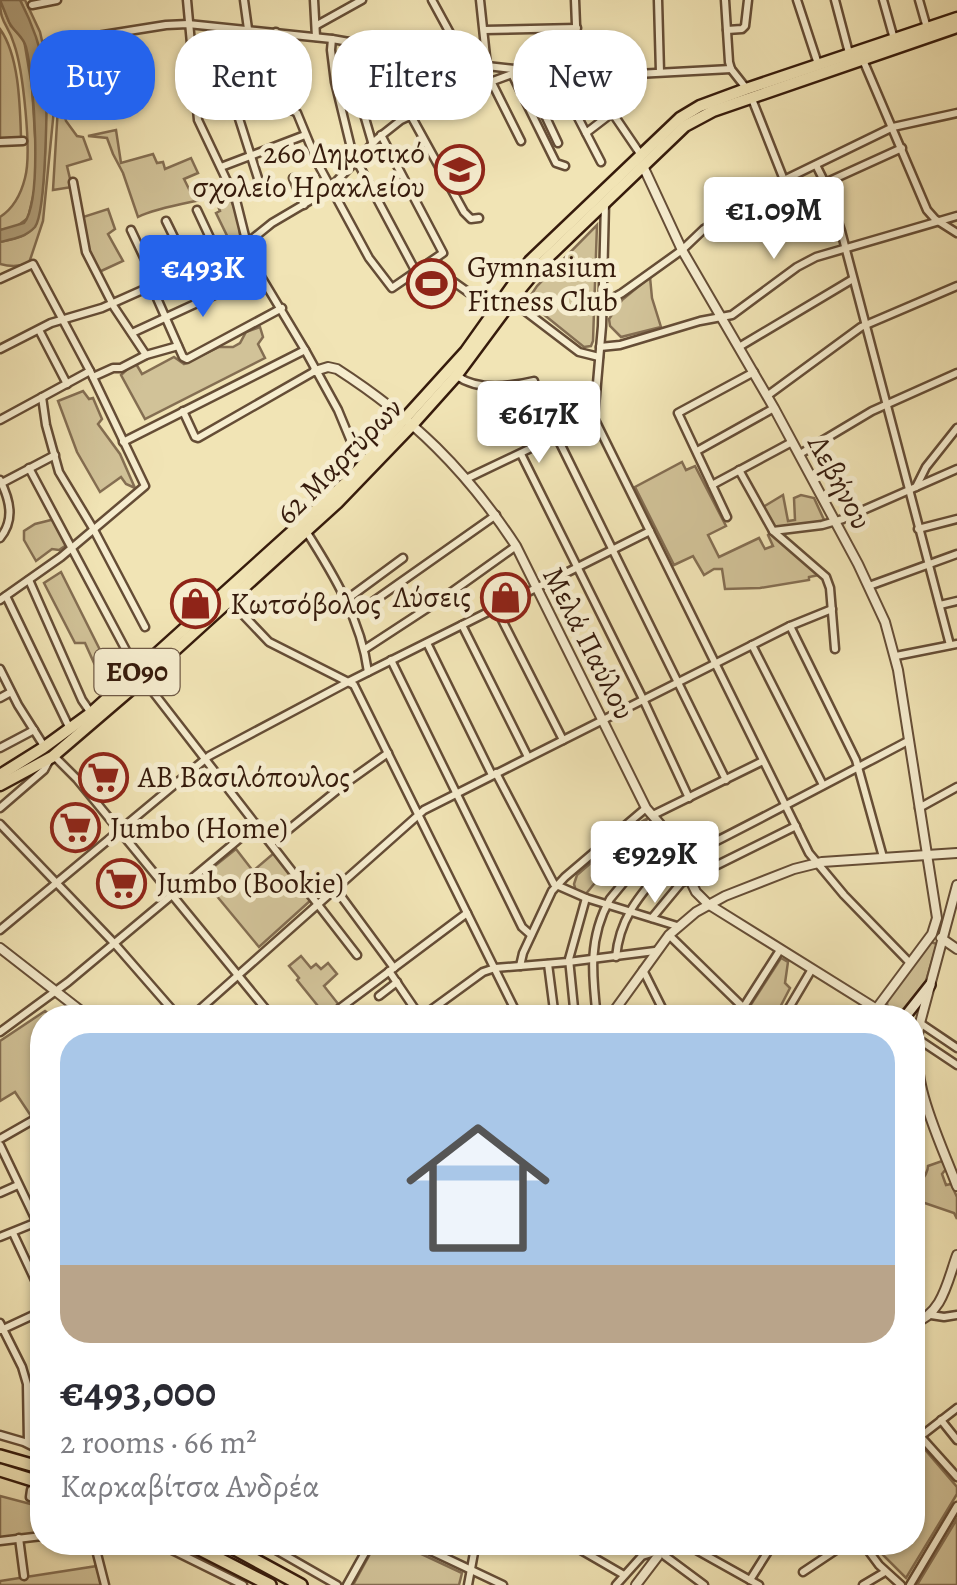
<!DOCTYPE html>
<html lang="en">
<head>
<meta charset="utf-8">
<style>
  body { margin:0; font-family:Alegreya,serif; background:#f2f2f3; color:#2b2b33; height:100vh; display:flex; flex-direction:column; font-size:38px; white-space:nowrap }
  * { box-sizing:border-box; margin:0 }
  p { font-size:32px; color:#7c7c81 }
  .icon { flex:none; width:55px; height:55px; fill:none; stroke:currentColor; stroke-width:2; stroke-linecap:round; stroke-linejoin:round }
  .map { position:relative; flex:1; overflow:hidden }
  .drawer { position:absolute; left:30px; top:1005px; width:895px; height:550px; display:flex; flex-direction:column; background:#fff; border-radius:40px; box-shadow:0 2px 8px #0004 }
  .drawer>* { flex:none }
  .hud { position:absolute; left:30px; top:30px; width:898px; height:90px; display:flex; gap:20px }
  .price { position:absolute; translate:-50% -85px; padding:0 22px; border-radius:10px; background:#fff; color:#222; font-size:32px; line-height:65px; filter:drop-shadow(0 2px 5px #0008) }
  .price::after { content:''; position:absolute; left:50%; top:60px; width:30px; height:22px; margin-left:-15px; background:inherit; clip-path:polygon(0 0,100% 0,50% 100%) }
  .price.selected { background:#2563eb; color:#fff }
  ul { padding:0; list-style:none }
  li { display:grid; align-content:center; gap:20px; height:530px; padding:0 30px }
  li span { display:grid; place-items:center; height:310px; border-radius:30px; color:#555 }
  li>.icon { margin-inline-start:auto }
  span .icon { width:180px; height:180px; fill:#fffc; stroke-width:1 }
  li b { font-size:42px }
  .tag { padding:0 35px; border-radius:40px; background:#fff; box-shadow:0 2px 8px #0004; font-size:35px; line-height:90px }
  .tag.selected { background:#2563eb; color:#fff }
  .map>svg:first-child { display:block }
  .green { fill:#d1c298; stroke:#846e52; stroke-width:2.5 }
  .water { fill:#b1a07c; stroke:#806b4f; stroke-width:2.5 }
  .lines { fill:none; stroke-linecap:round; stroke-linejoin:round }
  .minor-casing { stroke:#654d36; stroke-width:11 }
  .tertiary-casing { stroke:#654d36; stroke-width:12 }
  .secondary-casing { stroke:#361b0c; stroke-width:14 }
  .primary-casing { stroke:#361b0c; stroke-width:15 }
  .motorway-casing { stroke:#361b0c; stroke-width:16 }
  .minor { stroke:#f6edcf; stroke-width:6 }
  .tertiary { stroke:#f6edcf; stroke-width:8 }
  .secondary { stroke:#f6edcf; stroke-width:9 }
  .primary { stroke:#f1e4b5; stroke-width:10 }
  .motorway { stroke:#f1e4b5; stroke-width:11 }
  .labels { text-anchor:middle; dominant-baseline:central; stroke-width:10; stroke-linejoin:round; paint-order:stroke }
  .shield { fill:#f6edcf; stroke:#705a46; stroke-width:2.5 }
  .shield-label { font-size:28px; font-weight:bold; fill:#361b0c }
  .poi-label { font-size:30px; fill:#361b0c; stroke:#f6edcf; text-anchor:start }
  .street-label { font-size:30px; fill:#361b0c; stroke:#f6edcf }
</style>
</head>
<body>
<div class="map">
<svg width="957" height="1585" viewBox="0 0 957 1585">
  <rect width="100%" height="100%" fill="#f1e4b5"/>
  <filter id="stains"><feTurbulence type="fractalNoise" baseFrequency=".002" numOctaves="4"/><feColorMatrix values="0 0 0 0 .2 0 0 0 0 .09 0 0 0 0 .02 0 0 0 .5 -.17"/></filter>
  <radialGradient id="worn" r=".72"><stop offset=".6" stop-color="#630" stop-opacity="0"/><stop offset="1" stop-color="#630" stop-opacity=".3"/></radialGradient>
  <!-- green -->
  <g class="green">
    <path d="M0,0L11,26L24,40L32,87L36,151L35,188L28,218L16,227L0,230V217C14,208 21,194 25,178C32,153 23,69 14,44C8,23 0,25 0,0Z"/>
    <path d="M20,0H25L40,32L55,99L43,221L29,263C19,267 11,267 0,264V242C13,239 26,238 34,226C46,211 48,96 44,73C40,47 31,24 20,0Z"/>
    <path d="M0,29C19,55 20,105 21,137L0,139Z"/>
    <path d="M57,86L66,121L77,136L83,137L91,159L67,166L72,187L53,190L58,106Z"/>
    <path d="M116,130L121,163L153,154L157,163L163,162L165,169L191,158L198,173L184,179L192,195L223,181L238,217L241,243L233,248L216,213L220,211L214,197C190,203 158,207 138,217L123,173L113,154L107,138L88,136Z"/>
    <path d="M108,209L115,229L108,234L123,261L99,272L87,249L83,217Z"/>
    <path d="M597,225L593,341L591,346L584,347L527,301L537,286Z"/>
    <path d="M650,277L652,298L661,327L621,337L610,326L609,319L622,300Z"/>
    <path d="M260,327L263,337L258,344L265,358L145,419L121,375L135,362L142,374L174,357L184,364L219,347H233L240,343L246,332Z"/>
    <path d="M83,391L89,399L93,398L102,419L98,424L120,454L135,488L126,484L121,477L100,492L77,452L58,401Z"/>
    <path d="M682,462L686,470L695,466L726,526L708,535L719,557L759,538L765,549L773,546L768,535L770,533L819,575L809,577V580L760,588L725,589L722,569H714L704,575L693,556L674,565L635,487Z"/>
    <path d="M783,495L788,521L795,520L794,498L801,495L814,498L825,522L773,527L763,507Z"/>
    <path d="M55,519L68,544L59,550L52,549L36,561L24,540V531L35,524Z"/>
    <path d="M61,572L103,656L94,663L85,643H75L44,583Z"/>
    <path d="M648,818L585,895L576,891L574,884L577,875L632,827Z"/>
    <path d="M236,849L253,871L274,853L311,900L259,947L201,877Z"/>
    <path d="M931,942L937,944L926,981L901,1012C893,1013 886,1009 887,1000Z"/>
    <path d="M301,956L311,968L316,964L321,969L328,963L337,974L324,986L339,1005L326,1016L297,980L299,978L289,966Z"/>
    <path d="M781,958L788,962L785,983L790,988L775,1017L769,1016L765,1017L750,1006Z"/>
    <path d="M45,1011L53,1017L42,1018V1108L31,1116L15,1092L0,1101V1041Z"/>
    <path d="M942,1161L946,1169L942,1174L946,1185L951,1184L957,1197V1219L954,1213L913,1199C912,1185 928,1179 928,1166Z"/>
    <path d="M921,1445L957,1487V1494L906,1578L871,1543L912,1542L913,1450Z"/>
    <path d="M0,1496L42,1507V1533L0,1538Z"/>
    <path d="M957,1519V1585H917Z"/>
    <path d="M376,1543H398L462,1573L459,1585H353Z"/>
    <path d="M97,1566L101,1585H0V1581Z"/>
  </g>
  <!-- water -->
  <path class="water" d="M0,0H20C32,23 41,48 45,73C48,95 46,212 35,227C26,237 13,239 0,242V230L24,223C43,200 34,78 26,47C23,36 14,32 9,22C6,15 3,7 0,0Z"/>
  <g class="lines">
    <defs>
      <g id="minor">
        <path d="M187,0L198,120L236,200L251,260L305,350L338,410L350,439L366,461"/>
        <path d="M244,0L248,29"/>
        <path d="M314,0L316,37"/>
        <path d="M432,0L457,46L459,60"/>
        <path d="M480,0L487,66"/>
        <path d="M575,0L578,75"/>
        <path d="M658,0L660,72"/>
        <path d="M725,0L729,62L731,69L746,88"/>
        <path d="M797,0L818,64"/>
        <path d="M835,0L849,53"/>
        <path d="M883,0L894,39"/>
        <path d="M919,0L927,28"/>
        <path d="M32,5L57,0"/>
        <path d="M317,25L362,0"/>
        <path d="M484,30L577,28"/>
        <path d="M727,30L742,29L745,26L748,0"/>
        <path d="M276,32L287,85"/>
        <path d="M332,39L331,50L335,82L352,152L416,272"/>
        <path d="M348,42L351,70L372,142"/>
        <path d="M47,44L166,25L188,24L332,39L487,66L566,75L599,76L731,69"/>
        <path d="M380,47L375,83L377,89L430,97L436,103"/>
        <path d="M863,60L927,210L935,219L957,233"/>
        <path d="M526,71L527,77L558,143"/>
        <path d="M512,74L556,163L565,166"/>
        <path d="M588,77L641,155"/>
        <path d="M491,81L521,141"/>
        <path d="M228,84L263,194"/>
        <path d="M195,87L228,84L282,66"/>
        <path d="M752,99L784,180"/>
        <path d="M571,104L601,162"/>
        <path d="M278,112L292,110L297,113L318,164L369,258L392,288L443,253L381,135"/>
        <path d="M410,114L464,212L471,219L479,218"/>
        <path d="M586,133L612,113"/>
        <path d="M0,142L23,141"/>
        <path d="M816,165L825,183L841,231L950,645"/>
        <path d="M221,167L305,135"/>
        <path d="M293,178L304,205"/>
        <path d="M73,182L86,252L114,307L146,355"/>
        <path d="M825,183L902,148"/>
        <path d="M197,210L219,257"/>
        <path d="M166,221L190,270"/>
        <path d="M131,230L157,285"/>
        <path d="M435,260L451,280L496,312"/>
        <path d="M0,279L33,264L90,371L145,486L61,557L0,600"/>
        <path d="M152,287L183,357L187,359L282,308"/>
        <path d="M603,300L611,299L622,293L682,250L704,229L784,180L893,127L957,113"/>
        <path d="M512,301L579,352L599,357"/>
        <path d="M39,330L67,384"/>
        <path d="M132,333L258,275"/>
        <path d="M600,347L620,345L700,321L732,315L797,267L816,257L957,216"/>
        <path d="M739,347L853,279"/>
        <path d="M0,349L51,323L102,308L246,244L272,223L328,190L377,139L401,120L452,96L512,74L514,69"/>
        <path d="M457,376C478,391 509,387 534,381"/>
        <path d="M93,377L113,368H121L146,355L178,346"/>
        <path d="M767,396L861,327L957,286"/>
        <path d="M42,397L46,425L59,472L94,530L145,627"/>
        <path d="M183,411L195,437L198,438L315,371"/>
        <path d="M594,418L809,853L844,895L910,963"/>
        <path d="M594,418L602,326L605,203"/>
        <path d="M0,420L90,371"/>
        <path d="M557,437L726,780"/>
        <path d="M123,442L305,350"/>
        <path d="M697,451L774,408"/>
        <path d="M521,454L643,699L689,798"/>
        <path d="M800,454L872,411L957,373"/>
        <path d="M29,468L137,671"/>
        <path d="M739,470L773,531L826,577L830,588L835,649"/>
        <path d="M466,479L594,418"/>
        <path d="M0,480C10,500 15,520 0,538"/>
        <path d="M2,483L55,455"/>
        <path d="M712,485L792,442"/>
        <path d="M916,487L926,467L957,428"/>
        <path d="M727,517L678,413L754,372"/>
        <path d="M918,529L957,519"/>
        <path d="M306,531C334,575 361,620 368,672"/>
        <path d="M773,531L822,525L843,519L957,469"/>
        <path d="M29,580L82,700L91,713"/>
        <path d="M869,586L957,554"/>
        <path d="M6,596L70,729"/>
        <path d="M346,600L403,558"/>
        <path d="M230,601L269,642L354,685L519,1018"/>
        <path d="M940,605L957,601"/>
        <path d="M496,608L563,740"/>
        <path d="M354,615L496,515"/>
        <path d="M462,625L528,757"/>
        <path d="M790,626L856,760L883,857"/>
        <path d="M427,643L492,775"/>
        <path d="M752,645L823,785"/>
        <path d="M365,649L446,596L516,546"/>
        <path d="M896,656L957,644"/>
        <path d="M391,660L522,927L531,935"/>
        <path d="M0,669L18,705L44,746"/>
        <path d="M143,679L357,955"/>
        <path d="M0,698L11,692"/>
        <path d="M0,748L34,730"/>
        <path d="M54,756L77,779L273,1018"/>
        <path d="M496,773L554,884L586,898L677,926"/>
        <path d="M0,808L44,770L50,759"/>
        <path d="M919,808L957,787"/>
        <path d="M653,815L763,761"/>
        <path d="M0,824L114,943L175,1013L182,1018"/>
        <path d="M272,843L346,783L388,753"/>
        <path d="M681,859C757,821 832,781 908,741"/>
        <path d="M335,888L394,968"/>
        <path d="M652,918L681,883L796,826"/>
        <path d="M0,930L209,756L350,681L650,531"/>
        <path d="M669,935L754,1018"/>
        <path d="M616,957C620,910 649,887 676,852"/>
        <path d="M548,964L555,1018"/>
        <path d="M520,966L523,953L552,891L565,877L646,808"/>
        <path d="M643,970L667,1018"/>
        <path d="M389,971L421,1018"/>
        <path d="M379,996L397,982"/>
        <path d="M743,1008L780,950"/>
        <path d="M190,1018L424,810L790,626L832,609"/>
        <path d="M327,1018L467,913"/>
        <path d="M420,1018L483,972L495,968L568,962L655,951"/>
        <path d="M575,1018L569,959L586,898"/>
        <path d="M597,1018C592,975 588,938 610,899L666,831"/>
        <path d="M783,1018L812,969"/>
        <path d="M870,1018L877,1008"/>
        <path d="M920,1023L957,1048"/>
        <path d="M0,1032L68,982L257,824"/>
        <path d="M918,1039L957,1065"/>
        <path d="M0,1139L42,1115"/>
        <path d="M0,1145L42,1233"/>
        <path d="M912,1154L915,1122V1089"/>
        <path d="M0,1193L18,1185"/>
        <path d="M13,1233L42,1295"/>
        <path d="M0,1237L42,1220"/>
        <path d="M931,1315L944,1317L957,1315"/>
        <path d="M0,1323L22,1367L27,1384L28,1443"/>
        <path d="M1,1330L42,1311"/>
        <path d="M941,1420L957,1440"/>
        <path d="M912,1427L957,1477"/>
        <path d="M0,1435L24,1442L42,1451"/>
        <path d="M912,1443L957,1408"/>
        <path d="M31,1490L30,1497L42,1502"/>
        <path d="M19,1538L24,1576"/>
        <path d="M0,1541L42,1536"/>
        <path d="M94,1542L105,1585"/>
        <path d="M156,1542L243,1585"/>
        <path d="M262,1542L337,1585"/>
        <path d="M412,1542L503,1585"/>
        <path d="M567,1542L624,1575"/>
        <path d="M682,1542L759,1585"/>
        <path d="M862,1542L879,1565L901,1585"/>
        <path d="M665,1556L704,1585"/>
        <path d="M803,1572L848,1542"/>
        <path d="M750,1580L774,1542"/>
        <path d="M347,1585L371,1542"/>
        <path d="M468,1585L476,1542"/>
        <path d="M616,1585L642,1556L655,1552"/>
        <path d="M863,1585L885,1572"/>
        <path d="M910,1585L957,1506"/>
      </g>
      <g id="tertiary">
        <path d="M643,166L682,250L774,408L858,564L885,622L898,670L937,918L932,934L877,1008"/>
        <path d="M315,371L328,367L337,369C413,418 466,470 516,546L646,808L666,831L696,892L708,904L891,1018"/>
        <path d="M957,885L920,1023C907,1078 938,1135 957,1186"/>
        <path d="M941,938L957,949"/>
        <path d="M0,948L90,1018"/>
        <path d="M609,1018L669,935L696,912L725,896L794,869L822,862L957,853"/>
        <path d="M912,1324C943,1314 947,1282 957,1255"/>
        <path d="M636,1585L658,1556L656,1548L661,1546L665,1547"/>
      </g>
      <path id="secondary" d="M904,1018L930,985"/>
      <g id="primary">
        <path d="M0,775L43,748L91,713L349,480L466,351L530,261L680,118L700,106L746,89L957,18"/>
        <path d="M0,785L52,757L143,679L337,503L413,424L456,376L522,287L543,262L685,126L713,111L957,27"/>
      </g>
      <g id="motorway">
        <path d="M0,1456L42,1468"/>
        <path d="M0,1470L42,1483"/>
        <path d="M186,1542L270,1585"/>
        <path d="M222,1542L301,1585"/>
      </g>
    </defs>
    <!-- minor casing -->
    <use href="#minor" class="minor-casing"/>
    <!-- tertiary casing -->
    <use href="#tertiary" class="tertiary-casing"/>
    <!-- secondary casing -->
    <use href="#secondary" class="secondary-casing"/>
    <!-- primary casing -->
    <use href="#primary" class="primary-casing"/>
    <!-- motorway casing -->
    <use href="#motorway" class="motorway-casing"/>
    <!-- minor -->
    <use href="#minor" class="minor"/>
    <!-- tertiary -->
    <use href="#tertiary" class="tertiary"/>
    <!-- secondary -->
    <use href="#secondary" class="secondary"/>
    <!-- primary -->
    <use href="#primary" class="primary"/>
    <!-- motorway -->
    <use href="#motorway" class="motorway"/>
  </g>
  <!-- icons -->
  <defs>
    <symbol id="school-ring" viewBox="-11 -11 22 22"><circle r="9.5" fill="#f6edcf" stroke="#8f2418" stroke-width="1.5"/><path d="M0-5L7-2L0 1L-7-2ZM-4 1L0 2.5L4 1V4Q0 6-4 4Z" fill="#8f2418"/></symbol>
    <symbol id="stadium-ring" viewBox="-11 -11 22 22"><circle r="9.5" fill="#f6edcf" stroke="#8f2418" stroke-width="1.5"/><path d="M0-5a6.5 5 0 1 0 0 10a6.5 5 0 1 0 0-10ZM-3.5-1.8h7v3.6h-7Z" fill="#8f2418"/></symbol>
    <symbol id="shop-ring" viewBox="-11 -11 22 22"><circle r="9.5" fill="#f6edcf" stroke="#8f2418" stroke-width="1.5"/><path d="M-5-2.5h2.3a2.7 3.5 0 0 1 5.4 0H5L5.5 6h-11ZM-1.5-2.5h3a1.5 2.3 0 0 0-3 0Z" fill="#8f2418"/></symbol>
    <symbol id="supermarket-ring" viewBox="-11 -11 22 22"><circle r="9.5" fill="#f6edcf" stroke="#8f2418" stroke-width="1.5"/><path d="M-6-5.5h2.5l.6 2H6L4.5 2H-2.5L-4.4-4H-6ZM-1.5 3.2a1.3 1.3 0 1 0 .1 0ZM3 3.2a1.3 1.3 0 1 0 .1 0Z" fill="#8f2418"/></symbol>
  </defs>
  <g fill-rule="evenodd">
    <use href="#school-ring" x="432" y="142" width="55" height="55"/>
    <use href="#stadium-ring" x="404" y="256" width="55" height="55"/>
    <use href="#shop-ring" x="478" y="570" width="55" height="55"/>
    <use href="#shop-ring" x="168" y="576" width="55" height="55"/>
    <use href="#supermarket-ring" x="76" y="750" width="55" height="55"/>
    <use href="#supermarket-ring" x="48" y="800" width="55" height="55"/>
    <use href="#supermarket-ring" x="94" y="856" width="55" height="55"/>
  </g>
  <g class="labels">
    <!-- shield labels -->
    <rect class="shield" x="94.5" y="649" width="85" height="46" rx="8"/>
    <g class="shield-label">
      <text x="137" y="672">ΕΟ90</text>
    </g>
    <!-- poi labels -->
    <g class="poi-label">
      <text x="425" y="153" text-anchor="end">26ο Δημοτικό<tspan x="425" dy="34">σχολείο Ηρακλείου</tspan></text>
      <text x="467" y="267">Gymnasium<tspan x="467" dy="34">Fitness Club</tspan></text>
      <text x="471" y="597" text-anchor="end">Λύσεις</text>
      <text x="230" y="604">Κωτσόβολος</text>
      <text x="138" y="777">ΑΒ Βασιλόπουλος</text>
      <text x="110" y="828">Jumbo (Home)</text>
      <text x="157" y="883">Jumbo (Bookie)</text>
    </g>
    <!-- street labels -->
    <g class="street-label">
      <text transform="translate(339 461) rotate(-45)">62 Μαρτύρων</text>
      <text transform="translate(840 482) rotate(62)">Λεβήνου</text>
      <text transform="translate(589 643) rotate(63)">Μελά Παύλου</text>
    </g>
  </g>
  <rect width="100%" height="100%" filter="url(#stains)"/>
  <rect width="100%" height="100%" fill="url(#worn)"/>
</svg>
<b class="price" style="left:774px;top:262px">€1.09M</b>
<b class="price selected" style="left:203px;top:320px">€493K</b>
<b class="price" style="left:539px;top:466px">€617K</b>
<b class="price" style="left:655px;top:906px">€929K</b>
<div class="hud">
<a class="tag selected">Buy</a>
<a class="tag">Rent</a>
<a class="tag">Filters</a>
<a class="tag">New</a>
</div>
<section class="drawer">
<ul>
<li><span style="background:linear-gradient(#a9c7e8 75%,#b9a48a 0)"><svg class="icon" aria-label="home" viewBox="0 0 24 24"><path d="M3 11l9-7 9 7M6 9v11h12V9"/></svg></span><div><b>€493,000</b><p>2 rooms · 66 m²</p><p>Καρκαβίτσα Ανδρέα</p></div></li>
</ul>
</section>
</div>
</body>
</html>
